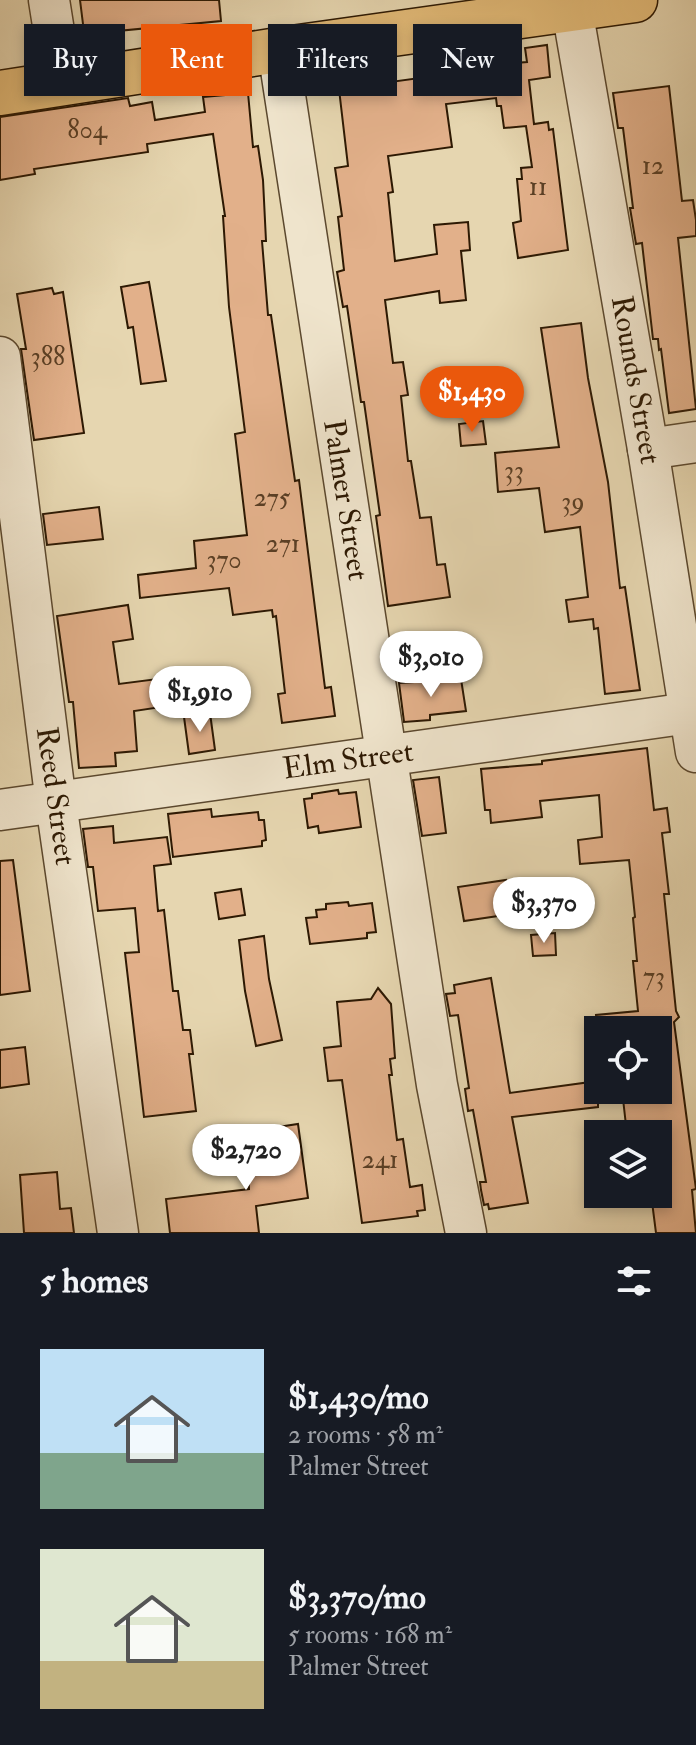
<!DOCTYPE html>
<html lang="en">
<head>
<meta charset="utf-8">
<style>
  body { margin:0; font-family:"IM FELL Double Pica",serif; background:#20242c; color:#f1f3f6; height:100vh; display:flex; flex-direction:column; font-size:30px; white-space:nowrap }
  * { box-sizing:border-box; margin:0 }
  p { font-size:26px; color:#9ea1a6 }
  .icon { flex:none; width:44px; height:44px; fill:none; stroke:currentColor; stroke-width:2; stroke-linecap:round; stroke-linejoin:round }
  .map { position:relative; height:1233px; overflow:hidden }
  .side { display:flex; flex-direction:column; background:#171b24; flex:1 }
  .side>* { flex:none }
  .hud { position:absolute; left:24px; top:24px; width:648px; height:72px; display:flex; gap:16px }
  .buttons { position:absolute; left:584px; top:1016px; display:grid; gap:16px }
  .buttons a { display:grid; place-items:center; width:88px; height:88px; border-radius:0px; background:#171b24; box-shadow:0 4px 12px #0003; font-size:40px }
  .price { position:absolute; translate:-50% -68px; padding:0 18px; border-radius:28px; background:#fff; color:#222; font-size:26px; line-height:52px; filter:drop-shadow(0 2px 4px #0008) }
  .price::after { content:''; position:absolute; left:50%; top:48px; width:24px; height:18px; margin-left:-12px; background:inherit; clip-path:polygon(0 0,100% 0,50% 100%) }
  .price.current { background:#ea580c; color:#fff }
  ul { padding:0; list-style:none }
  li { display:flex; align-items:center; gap:24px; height:200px; padding:0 40px }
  li span { display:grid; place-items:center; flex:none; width:224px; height:160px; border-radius:0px; color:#555 }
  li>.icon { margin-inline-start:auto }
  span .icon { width:96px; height:96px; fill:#fffc; stroke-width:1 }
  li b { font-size:34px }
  h2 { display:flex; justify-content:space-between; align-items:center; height:96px; padding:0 40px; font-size:34px }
  .chip { padding:0 28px; border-radius:0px; background:#171b24; box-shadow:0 4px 12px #0003; font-size:28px; line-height:72px }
  .chip.current { background:#ea580c; color:#fff }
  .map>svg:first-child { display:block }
  .building { fill:#e2b08a; stroke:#2d1903; stroke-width:2 }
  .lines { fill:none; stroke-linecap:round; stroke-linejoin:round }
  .minor-casing { stroke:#5b482e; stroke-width:43 }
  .major-casing { stroke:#2d1903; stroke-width:47 }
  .minor { stroke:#efe4cc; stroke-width:40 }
  .major { stroke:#e3bb78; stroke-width:44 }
  .labels { text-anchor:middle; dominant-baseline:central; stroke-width:8; stroke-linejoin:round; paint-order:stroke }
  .number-label { font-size:26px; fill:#5a3f25 }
  .street-label { font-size:30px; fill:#2d1903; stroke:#efe4cc }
</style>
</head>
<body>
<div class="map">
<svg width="696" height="1233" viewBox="0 0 696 1233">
  <rect width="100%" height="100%" fill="#e6d6b0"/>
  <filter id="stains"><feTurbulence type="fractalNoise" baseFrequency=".0025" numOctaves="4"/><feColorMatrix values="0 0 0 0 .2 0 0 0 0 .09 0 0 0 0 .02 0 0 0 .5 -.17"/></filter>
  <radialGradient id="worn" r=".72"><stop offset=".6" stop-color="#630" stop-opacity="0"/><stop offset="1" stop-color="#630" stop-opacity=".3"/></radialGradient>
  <!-- building -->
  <g class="building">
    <path d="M80,0H219L221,21L118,31L119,36L85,40Z"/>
    <path d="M547,45L550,77L529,80L534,124L548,122L549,130L553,129L568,250L518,258L513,223L521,221L517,179H522L521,168L532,167L526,126L504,128L501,106H497L496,98L446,104L452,147L388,156L393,192L388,193L395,261L437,254L434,225L468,222L470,250L461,251L466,300L440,303L439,291L385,300L393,363L403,362L408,395L401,396L408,461H411L420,518L431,517L437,565L445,564L450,597L388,606L376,516L380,515L364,402H361L347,306L343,307L337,272L344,270L338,217L342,216L335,168L348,166L339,89L442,75L441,69L527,62L525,48Z"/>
    <path d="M669,86L682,201L693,200L696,220V236L678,238L696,409L669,413L661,349L659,350L658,339H653L642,243L636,244L630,208H633L623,128H618L613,93Z"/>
    <path d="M248,93L253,147L258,146L263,180L266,241H262L268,315H271L295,481L299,480L325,688L331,687L335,716L282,723L278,694L285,693L276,616L273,617L272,610L233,615L229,588L140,598L138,575L196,568L194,541L247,535L235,434L245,432L229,307L223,216H225L213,134L147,144L148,152L34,169L35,174L0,180V117L128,98L130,106L152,102L155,120L205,112L203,97Z"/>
    <path d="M149,282L166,381L141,384L133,327L128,328L121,287Z"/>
    <path d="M52,288L54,294L63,292L84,433L34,440L21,349H26L17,294Z"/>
    <path d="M581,323L588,378L608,482L620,588L625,587L640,690L605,694L598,628L594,629L593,619L569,622L566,600L588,597L580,527L545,532L539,488L498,492L495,453L559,447L541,328Z"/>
    <path d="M483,421L486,444L461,446L459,424Z"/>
    <path d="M99,507L103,539L47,545L43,514Z"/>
    <path d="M128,605L133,639L113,642L119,684L165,678L168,706L134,711L137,751L115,753L116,766L79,768L73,702H69L57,616Z"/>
    <path d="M461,679L466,711L430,715V720L404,722L399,683Z"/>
    <path d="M210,713L215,750L189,754L184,717Z"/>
    <path d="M647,748L654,810L667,808L670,832L662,833L669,894H664L676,1011L679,1017L674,1022L696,1189L692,1190L696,1233H656L651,1194H658V1134H627L622,1090H658V1030H597L596,1015L638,1011L633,961H637L633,918L635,917L629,860L580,864L578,840L602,837L599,795L540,801L542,817L491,823L490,810H485L481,769L542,764V761Z"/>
    <path d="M439,777L446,833L422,836L413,780Z"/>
    <path d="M338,790L339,794L356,792L361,827L319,833L318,826L308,828L304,799L312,798V794Z"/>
    <path d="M211,809L212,817L258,812L259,820H264L266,840L262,841V846L173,857L168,814Z"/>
    <path d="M113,826L114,843L167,837L171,864L154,866L158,911L164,910L173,991H178L183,1030H190L193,1054H189L196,1111L144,1117L125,953L139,952L135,908L98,911L93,867H88L83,829Z"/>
    <path d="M13,860L30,991L0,995V861Z"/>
    <path d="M506,880L511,914L464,921L458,887Z"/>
    <path d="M241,889L245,915L219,919L215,893Z"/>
    <path d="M348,902L349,906L372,903L376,932L367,933V938L310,944L306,918L317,917L316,910L326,909V904Z"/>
    <path d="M555,933L556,955L533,956L531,935Z"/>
    <path d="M264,936L269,979L282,1040L256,1046L245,991L239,940Z"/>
    <path d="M491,978L510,1093L598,1081V1107L512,1117L528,1203L489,1209L488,1204L484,1205L481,1190L480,1182H486L473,1110L468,1111L465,1089L469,1088L458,1015L450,1016L446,994L455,993L454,985Z"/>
    <path d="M378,988L391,1004L395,1058L390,1059L392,1075H389L397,1140L403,1139L410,1187L422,1185L425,1210L417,1211L418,1216L362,1223L342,1080L328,1081L324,1048L341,1046L337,1002L371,999Z"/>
    <path d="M25,1047L29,1084L0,1088V1050Z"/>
    <path d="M298,1124L308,1198L256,1206L259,1233H170L166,1199L249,1189L247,1156L275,1154L271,1128Z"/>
    <path d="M57,1172L60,1209L71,1208L74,1233H24L20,1175Z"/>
  </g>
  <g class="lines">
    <defs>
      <g id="minor">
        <path d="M49,0L62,82"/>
        <path d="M572,9L648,449L696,752"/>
        <path d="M278,50L437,1085L466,1233"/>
        <path d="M0,357L56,803L118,1233"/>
        <path d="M648,449L696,442"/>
        <path d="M0,810L696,712"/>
      </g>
      <path id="major" d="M0,93L278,50L635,0"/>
    </defs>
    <!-- minor casing -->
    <use href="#minor" class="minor-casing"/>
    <!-- major casing -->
    <use href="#major" class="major-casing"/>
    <!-- minor -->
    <use href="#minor" class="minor"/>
    <!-- major -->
    <use href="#major" class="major"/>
  </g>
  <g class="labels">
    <!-- number labels -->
    <g class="number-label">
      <text x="87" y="130">804</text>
      <text x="653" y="166">12</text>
      <text x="538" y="187">11</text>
      <text x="48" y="357">388</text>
      <text x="514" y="471">33</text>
      <text x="272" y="498">275</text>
      <text x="573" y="502">39</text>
      <text x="283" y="544">271</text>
      <text x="224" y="560">370</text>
      <text x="654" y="977">73</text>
      <text x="380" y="1160">241</text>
    </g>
    <!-- street labels -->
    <g class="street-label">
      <text transform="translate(636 380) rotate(80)">Rounds Street</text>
      <text transform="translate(346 500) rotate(81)">Palmer Street</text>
      <text transform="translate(348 760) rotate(-8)">Elm Street</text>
      <text transform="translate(56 796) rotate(82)">Reed Street</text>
    </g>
  </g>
  <rect width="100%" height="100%" filter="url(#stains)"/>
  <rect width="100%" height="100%" fill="url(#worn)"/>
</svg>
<div class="buttons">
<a><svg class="icon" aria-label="locate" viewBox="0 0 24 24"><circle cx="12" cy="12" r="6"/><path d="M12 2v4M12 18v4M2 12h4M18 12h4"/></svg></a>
<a><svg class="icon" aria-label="layers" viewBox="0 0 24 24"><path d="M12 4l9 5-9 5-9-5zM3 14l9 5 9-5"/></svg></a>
</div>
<b class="price current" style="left:472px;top:434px">$1,430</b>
<b class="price" style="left:431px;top:699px">$3,010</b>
<b class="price" style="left:200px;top:734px">$1,910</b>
<b class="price" style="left:544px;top:945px">$3,370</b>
<b class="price" style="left:246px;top:1192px">$2,720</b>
<div class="hud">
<a class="chip">Buy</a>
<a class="chip current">Rent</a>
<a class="chip">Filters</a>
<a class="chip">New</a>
</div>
</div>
<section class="side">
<h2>5 homes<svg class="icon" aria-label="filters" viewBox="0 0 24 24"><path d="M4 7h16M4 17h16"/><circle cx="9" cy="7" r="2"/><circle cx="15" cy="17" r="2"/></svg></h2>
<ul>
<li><span style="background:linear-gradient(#bfe0f5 65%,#7fa58c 0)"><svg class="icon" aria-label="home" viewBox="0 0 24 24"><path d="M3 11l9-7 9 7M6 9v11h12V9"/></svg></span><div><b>$1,430/mo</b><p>2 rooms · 58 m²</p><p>Palmer Street</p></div></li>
<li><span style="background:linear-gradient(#dfe7d0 70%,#c2b280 0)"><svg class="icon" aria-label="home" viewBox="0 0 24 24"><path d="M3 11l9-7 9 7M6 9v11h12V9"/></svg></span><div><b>$3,370/mo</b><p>5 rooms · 168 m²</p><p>Palmer Street</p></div></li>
</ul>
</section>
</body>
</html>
